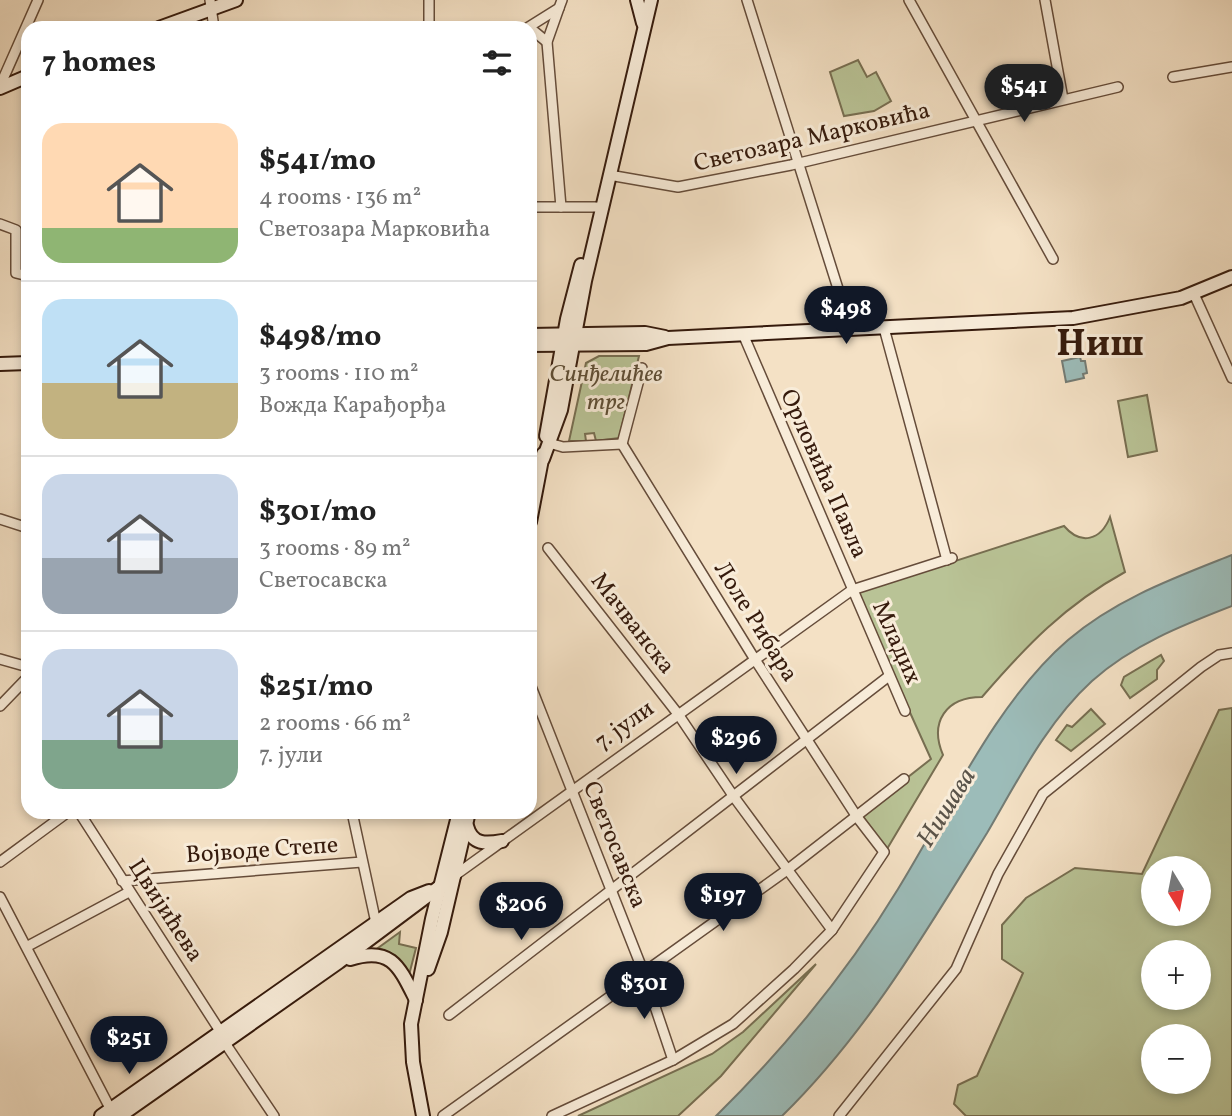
<!DOCTYPE html>
<html lang="en">
<head>
<meta charset="utf-8">
<style>
  body { margin:0; font-family:Vollkorn,serif; background:#f6f6f6; color:#222; height:100vh; display:flex; flex-direction:column; font-size:26px; white-space:nowrap }
  * { box-sizing:border-box; margin:0 }
  p { font-size:23px; color:#767676 }
  .icon { flex:none; width:38px; height:38px; fill:none; stroke:currentColor; stroke-width:2; stroke-linecap:round; stroke-linejoin:round }
  .map { position:relative; flex:1; overflow:hidden }
  .drawer { position:absolute; left:21px; top:21px; width:516px; height:798px; display:flex; flex-direction:column; background:#fff; border-radius:21px; box-shadow:0 4px 10px #0003 }
  .drawer>* { flex:none }
  .needle { width:46px; rotate:170deg }
  .fabs { position:absolute; left:1141px; top:856px; display:grid; gap:14px }
  .fabs a { display:grid; place-items:center; width:70px; height:70px; border-radius:50%; background:#fff; box-shadow:0 4px 10px #0003; font-size:35px }
  .price { position:absolute; translate:-50% -60px; padding:0 16px; border-radius:24px; background:#111827; color:#fff; font-size:23px; line-height:46px; filter:drop-shadow(0 2px 4px #0008) }
  .price::after { content:''; position:absolute; left:50%; top:42px; width:21px; height:16px; margin-left:-10px; background:inherit; clip-path:polygon(0 0,100% 0,50% 100%) }
  .price.on { background:#222; color:#fff }
  ul { padding:0; list-style:none }
  li { display:flex; align-items:center; gap:21px; height:175px; padding:0 21px }
  li+li { border-top:2px solid #e0e0e0 }
  li span { display:grid; place-items:center; flex:none; width:196px; height:140px; border-radius:21px; color:#555 }
  li>.icon { margin-inline-start:auto }
  span .icon { width:84px; height:84px; fill:#fffc; stroke-width:1 }
  li b { font-size:30px }
  h2 { display:flex; justify-content:space-between; align-items:center; height:84px; padding:0 21px; font-size:30px }
  .map>svg:first-child { display:block }
  .green { fill:#b9c396; stroke:#776e51; stroke-width:2; fill-rule:evenodd }
  .water { fill:#9cbcb9; stroke:#737b74; stroke-width:2 }
  .lines { fill:none; stroke-linecap:round; stroke-linejoin:round }
  .street-casing { stroke:#654c3a; stroke-width:12 }
  .secondary-casing { stroke:#351a0c; stroke-width:16 }
  .street { stroke:#f8ecd9; stroke-width:9 }
  .secondary { stroke:#f8ecd9; stroke-width:12 }
  .labels { text-anchor:middle; dominant-baseline:central; stroke-width:6; stroke-linejoin:round; paint-order:stroke }
  .street-label { font-size:24px; fill:#351a0c; stroke:#f8ecd9 }
  .park-label { font-size:24px; font-style:italic; fill:#5d4d35; stroke:#f8ecd9 }
  .water-label { font-size:26px; font-style:italic; fill:#595349; stroke:#f8ecd9 }
  .town-label { font-size:38px; font-weight:bold; fill:#351a0c; stroke:#f8ecd9 }
</style>
</head>
<body>
<div class="map">
<svg width="1232" height="1116" viewBox="0 0 1232 1116">
  <rect width="100%" height="100%" fill="#f4e1c5"/>
  <filter id="stains"><feTurbulence type="fractalNoise" baseFrequency=".00286" numOctaves="4"/><feColorMatrix values="0 0 0 0 .2 0 0 0 0 .09 0 0 0 0 .02 0 0 0 .5 -.17"/></filter>
  <radialGradient id="worn" r=".72"><stop offset=".6" stop-color="#630" stop-opacity="0"/><stop offset="1" stop-color="#630" stop-opacity=".3"/></radialGradient>
  <!-- green -->
  <g class="green">
    <path d="M858,60L867,77L876,72L891,101L874,111L844,116L830,72Z"/>
    <path d="M599,356H639L619,438L596,441L594,433L585,434L586,441H569L586,363Z"/>
    <path d="M1147,395L1157,451L1128,457L1118,401Z"/>
    <path d="M1110,517L1125,572C1065,605 1026,646 982,697C946,697 929,722 943,755L887,849L861,814L931,759L856,593L1064,526C1081,546 1101,540 1110,517Z"/>
    <path d="M1161,655L1164,661L1157,670V679L1130,698L1121,685L1124,677Z"/>
    <path d="M1232,708V1116H966L954,1104L958,1085L977,1076L1023,973L1002,959V925L1026,898L1075,868L1142,874L1219,710ZM1153,868H1199V914H1153ZM1153,952H1199V998H1153ZM1153,1036H1199V1082H1153Z"/>
    <path d="M1091,709L1105,724L1071,751L1056,740L1067,725L1072,727Z"/>
    <path d="M400,932L399,944L416,948L409,975L391,953L378,948Z"/>
    <path d="M816,964L721,1076L678,1116H578L712,1054L743,1032Z"/>
  </g>
  <!-- water -->
  <g class="water">
    <path d="M1080,357L1081,361H1085L1087,373L1083,374L1084,378L1066,382L1062,361Z"/>
    <path d="M1232,555V606C1183,625 1132,645 1092,681C1047,722 1018,780 987,833C926,932 866,1034 782,1116H716C786,1047 847,973 898,889C948,808 996,702 1068,640C1116,599 1174,578 1232,555Z"/>
  </g>
  <g class="lines">
    <defs>
      <g id="street">
        <path d="M210,0L214,28"/>
        <path d="M747,0L840,295"/>
        <path d="M909,0L1053,259"/>
        <path d="M1045,0L1063,99"/>
        <path d="M559,8L547,42L561,207"/>
        <path d="M429,28V0"/>
        <path d="M527,28L559,8L562,0"/>
        <path d="M530,28L547,42"/>
        <path d="M1173,77L1232,67"/>
        <path d="M0,86L38,0"/>
        <path d="M609,175L678,187L791,165L1118,87"/>
        <path d="M530,207H596"/>
        <path d="M0,224L16,230V273L28,276"/>
        <path d="M1194,294L1232,378"/>
        <path d="M884,328L947,560"/>
        <path d="M743,334L905,711"/>
        <path d="M549,443L563,447L622,444"/>
        <path d="M622,444L642,368"/>
        <path d="M0,519L28,528"/>
        <path d="M548,548L678,714L734,797L832,930"/>
        <path d="M0,659L28,667"/>
        <path d="M530,684L643,971L673,1060"/>
        <path d="M0,706L28,677"/>
        <path d="M79,812L220,1031"/>
        <path d="M352,812L376,923"/>
        <path d="M0,862L68,812"/>
        <path d="M454,876L852,590L952,558"/>
        <path d="M122,881L362,862"/>
        <path d="M0,897L112,1112"/>
        <path d="M28,946L129,892"/>
        <path d="M449,1015L889,676"/>
        <path d="M225,1043L274,1116"/>
        <path d="M443,1116L787,870L904,779"/>
        <path d="M552,1116L673,1060L733,1024L794,969L832,930L884,852L857,817L754,658L622,444"/>
        <path d="M839,1116L956,969L998,874L1043,794L1201,667L1219,655L1232,653"/>
      </g>
      <g id="secondary">
        <path d="M637,0L643,23"/>
        <path d="M159,28L236,0"/>
        <path d="M0,88L28,76"/>
        <path d="M530,335L645,333L665,337"/>
        <path d="M530,345L646,344L668,338L1073,318L1181,298L1232,277"/>
        <path d="M0,364L28,363"/>
        <path d="M546,436L567,319L581,265"/>
        <path d="M543,459L561,410L585,281L651,0"/>
        <path d="M530,522L543,454"/>
        <path d="M467,826C472,845 486,844 502,841"/>
        <path d="M350,959C391,946 399,966 416,1000"/>
        <path d="M428,969L441,932L469,812"/>
        <path d="M101,1116L411,898L429,891"/>
        <path d="M120,1116L339,962L454,876"/>
        <path d="M423,1116L413,1062L411,1024L432,919L459,812"/>
      </g>
    </defs>
    <!-- street casing -->
    <use href="#street" class="street-casing"/>
    <!-- secondary casing -->
    <use href="#secondary" class="secondary-casing"/>
    <!-- street -->
    <use href="#street" class="street"/>
    <!-- secondary -->
    <use href="#secondary" class="secondary"/>
  </g>
  <g class="labels">
    <!-- street labels -->
    <g class="street-label">
      <text transform="translate(812 138) rotate(-13)">Светозара Марковића</text>
      <text transform="translate(823 474) rotate(66)">Орловића Павла</text>
      <text transform="translate(755 622) rotate(58)">Лоле Рибара</text>
      <text transform="translate(632 624) rotate(52)">Мачванска</text>
      <text transform="translate(896 643) rotate(66)">Младих</text>
      <text transform="translate(625 726) rotate(-36)">7. јули</text>
      <text transform="translate(614 845) rotate(68)">Светосавска</text>
      <text transform="translate(262 851) rotate(-4)">Војводе Степе</text>
      <text transform="translate(165 911) rotate(57)">Цвијићева</text>
    </g>
    <!-- park labels -->
    <g class="park-label">
      <text x="606" y="375">Синђелићев<tspan x="606" dy="28">трг</tspan></text>
    </g>
    <!-- water labels -->
    <g class="water-label">
      <text transform="translate(947 808) rotate(-58)">Нишава</text>
    </g>
    <!-- town labels -->
    <g class="town-label">
      <text x="1100" y="345">Ниш</text>
    </g>
  </g>
  <rect width="100%" height="100%" filter="url(#stains)"/>
  <rect width="100%" height="100%" fill="url(#worn)"/>
</svg>
<div class="fabs">
<a><svg class="needle" viewBox="-14 -14 28 28"><path d="M0-13l5 13h-10z" fill="#e53935"/><path d="M0 13l5-13h-10z" fill="#767676"/></svg></a>
<a>+</a>
<a>−</a>
</div>
<b class="price on" style="left:1024px;top:124px">$541</b>
<b class="price" style="left:846px;top:346px">$498</b>
<b class="price" style="left:736px;top:776px">$296</b>
<b class="price" style="left:723px;top:933px">$197</b>
<b class="price" style="left:521px;top:942px">$206</b>
<b class="price" style="left:644px;top:1021px">$301</b>
<b class="price" style="left:129px;top:1076px">$251</b>
<section class="drawer">
<h2>7 homes<svg class="icon" aria-label="filters" viewBox="0 0 24 24"><path d="M4 7h16M4 17h16"/><circle cx="9" cy="7" r="2"/><circle cx="15" cy="17" r="2"/></svg></h2>
<ul>
<li><span style="background:linear-gradient(#ffd9b3 75%,#8fb573 0)"><svg class="icon" aria-label="home" viewBox="0 0 24 24"><path d="M3 11l9-7 9 7M6 9v11h12V9"/></svg></span><div><b>$541/mo</b><p>4 rooms · 136 m²</p><p>Светозара Марковића</p></div></li>
<li><span style="background:linear-gradient(#bfe0f5 60%,#c2b280 0)"><svg class="icon" aria-label="home" viewBox="0 0 24 24"><path d="M3 11l9-7 9 7M6 9v11h12V9"/></svg></span><div><b>$498/mo</b><p>3 rooms · 110 m²</p><p>Вожда Карађорђа</p></div></li>
<li><span style="background:linear-gradient(#c9d6e8 60%,#9aa5b1 0)"><svg class="icon" aria-label="home" viewBox="0 0 24 24"><path d="M3 11l9-7 9 7M6 9v11h12V9"/></svg></span><div><b>$301/mo</b><p>3 rooms · 89 m²</p><p>Светосавска</p></div></li>
<li><span style="background:linear-gradient(#c9d6e8 65%,#7fa58c 0)"><svg class="icon" aria-label="home" viewBox="0 0 24 24"><path d="M3 11l9-7 9 7M6 9v11h12V9"/></svg></span><div><b>$251/mo</b><p>2 rooms · 66 m²</p><p>7. јули</p></div></li>
</ul>
</section>
</div>
</body>
</html>
